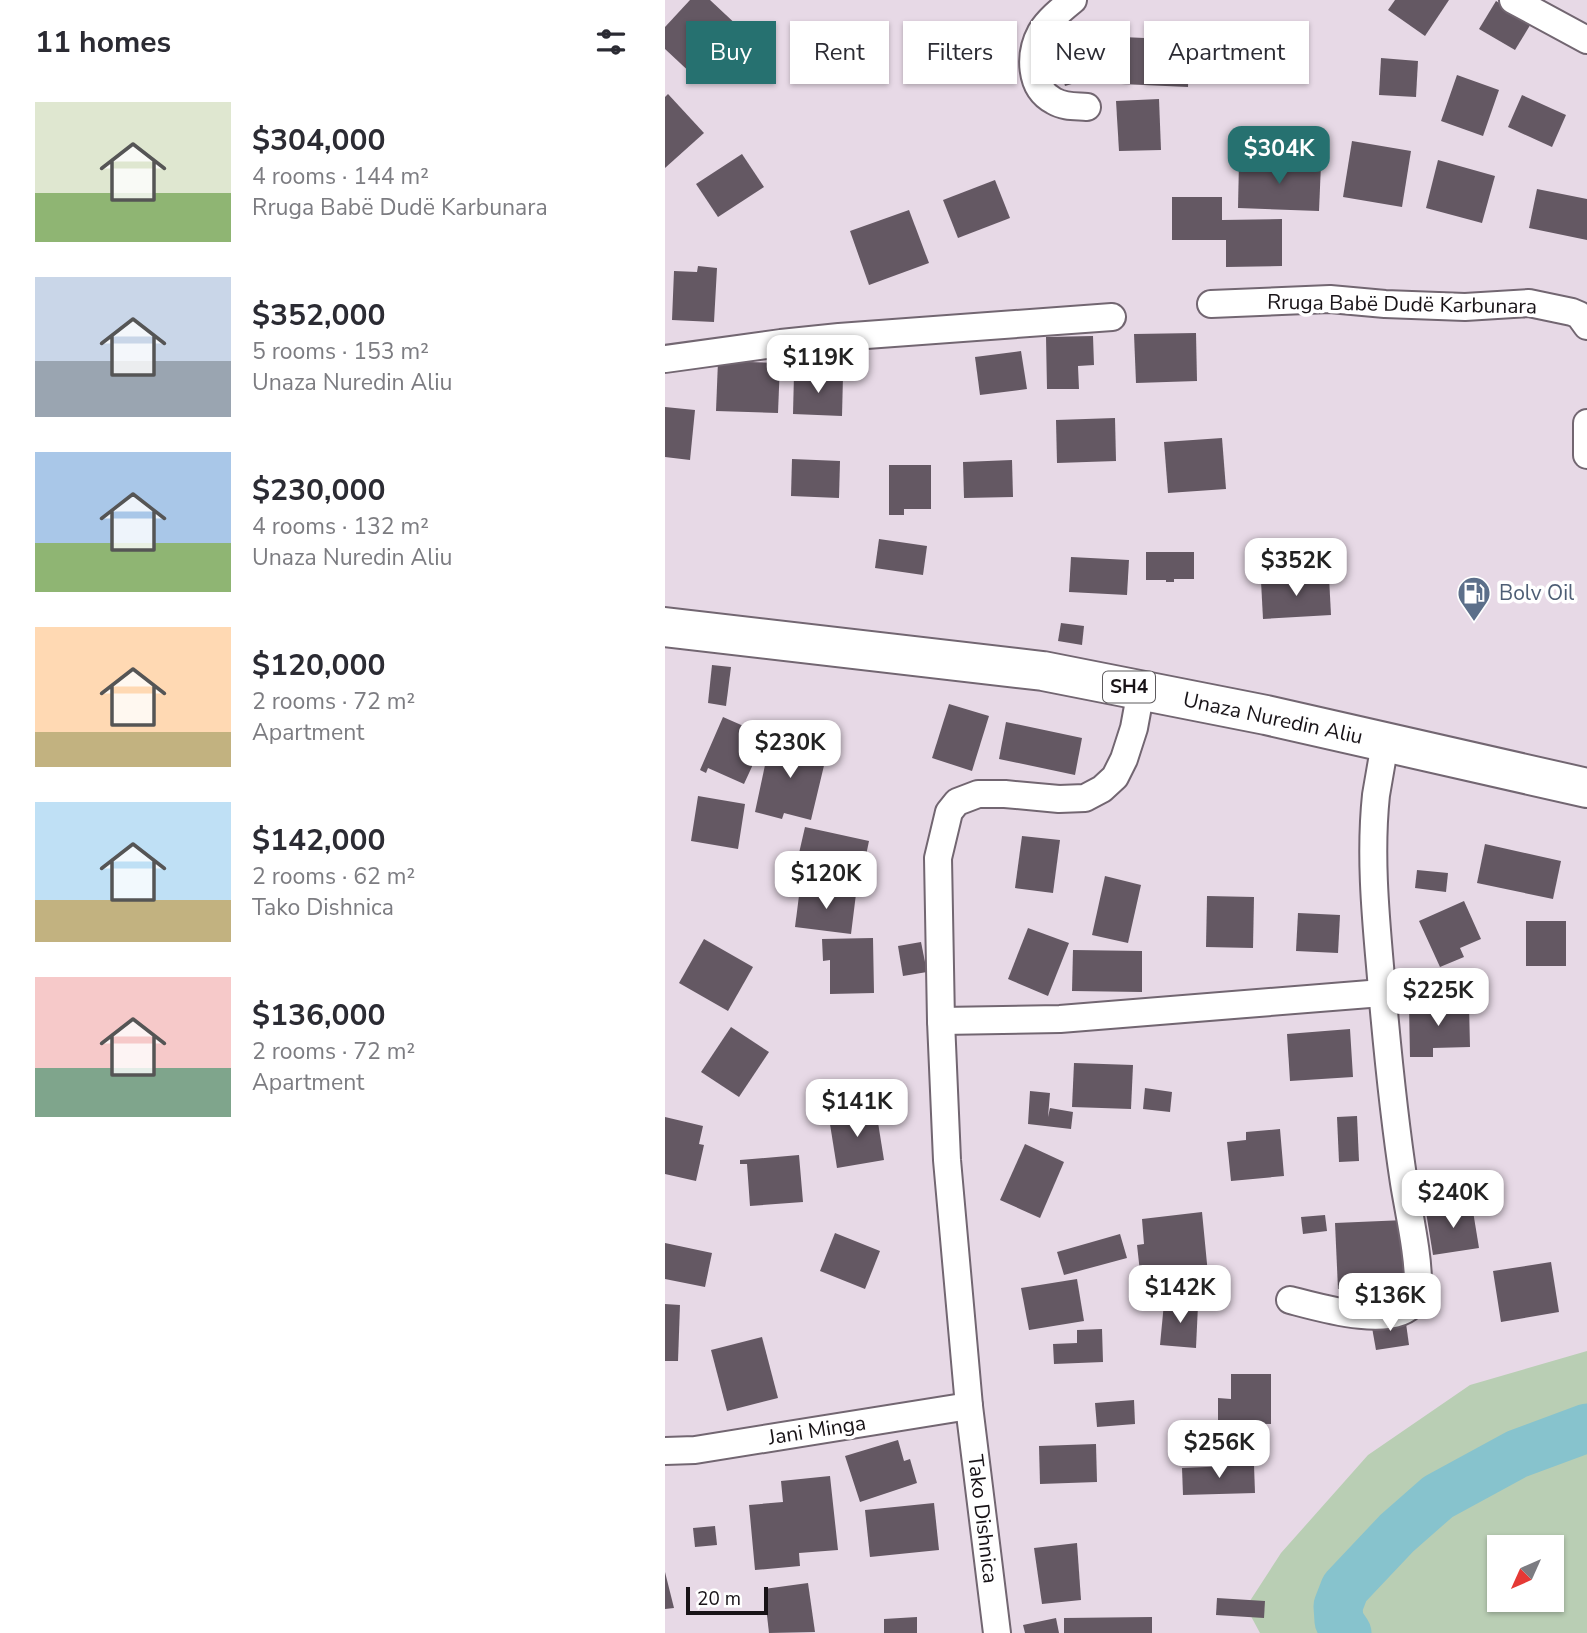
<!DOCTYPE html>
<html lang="en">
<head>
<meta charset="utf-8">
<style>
  body { margin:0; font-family:"Nunito Sans",sans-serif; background:#f2f2f3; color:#2b2b33; height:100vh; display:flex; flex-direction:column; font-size:26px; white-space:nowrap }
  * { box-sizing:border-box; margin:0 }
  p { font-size:23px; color:#7c7c81 }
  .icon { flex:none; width:38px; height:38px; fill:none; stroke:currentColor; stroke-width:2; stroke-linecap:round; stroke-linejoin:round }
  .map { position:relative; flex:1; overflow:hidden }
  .sheet { display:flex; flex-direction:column; background:#fff; width:665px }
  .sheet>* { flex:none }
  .banner { position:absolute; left:21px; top:21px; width:665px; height:63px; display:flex; gap:14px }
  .needle { width:46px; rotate:225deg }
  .tools { position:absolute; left:822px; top:1535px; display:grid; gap:14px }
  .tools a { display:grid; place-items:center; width:77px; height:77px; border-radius:0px; background:#fff; box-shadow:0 2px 5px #0004; font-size:35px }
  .scale { position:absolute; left:21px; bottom:18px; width:82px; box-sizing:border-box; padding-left:7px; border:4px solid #181317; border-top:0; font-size:19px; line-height:24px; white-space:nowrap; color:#181317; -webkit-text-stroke:5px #fff; paint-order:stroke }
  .price { position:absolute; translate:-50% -60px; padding:0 16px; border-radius:14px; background:#fff; color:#222; font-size:23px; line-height:46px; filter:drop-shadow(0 2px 4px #0008) }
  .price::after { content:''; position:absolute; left:50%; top:42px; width:21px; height:16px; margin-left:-10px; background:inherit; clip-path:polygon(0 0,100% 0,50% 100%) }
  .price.active { background:#267170; color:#fff }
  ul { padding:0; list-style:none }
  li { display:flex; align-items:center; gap:21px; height:175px; padding:0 35px }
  li span { display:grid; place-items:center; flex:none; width:196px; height:140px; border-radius:0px; color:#555 }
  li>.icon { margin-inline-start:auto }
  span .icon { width:84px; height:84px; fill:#fffc; stroke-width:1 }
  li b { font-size:30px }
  h2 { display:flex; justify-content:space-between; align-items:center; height:84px; padding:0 35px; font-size:30px }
  .pill { padding:0 24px; border-radius:0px; background:#fff; box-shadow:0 2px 5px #0004; font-size:24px; line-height:63px }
  .pill.active { background:#267170; color:#fff }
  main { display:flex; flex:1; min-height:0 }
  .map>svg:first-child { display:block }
  .green { fill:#b9ceb4; fill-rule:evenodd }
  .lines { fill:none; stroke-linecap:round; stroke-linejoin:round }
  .river { stroke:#87c3cd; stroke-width:49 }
  .building { fill:#645863 }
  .minor-casing { stroke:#726671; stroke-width:30 }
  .primary-casing { stroke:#726671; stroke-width:42 }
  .minor { stroke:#fff; stroke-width:26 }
  .primary { stroke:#fff; stroke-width:38 }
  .labels { text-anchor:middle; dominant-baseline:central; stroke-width:7; stroke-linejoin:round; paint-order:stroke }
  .shield { fill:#fff; stroke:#5d5a5d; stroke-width:2 }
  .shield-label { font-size:19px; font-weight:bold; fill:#181317 }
  .street-label { font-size:21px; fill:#181317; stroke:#fff }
  .service-label { font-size:21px; fill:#4e5e75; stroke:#fff; text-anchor:start }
</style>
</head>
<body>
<main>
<section class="sheet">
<h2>11 homes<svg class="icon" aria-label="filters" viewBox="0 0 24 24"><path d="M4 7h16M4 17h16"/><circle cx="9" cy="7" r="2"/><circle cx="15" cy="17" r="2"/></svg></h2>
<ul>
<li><span style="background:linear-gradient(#dfe7d0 65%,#8fb573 0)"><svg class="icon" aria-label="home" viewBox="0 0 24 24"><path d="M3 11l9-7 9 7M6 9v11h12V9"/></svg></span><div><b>$304,000</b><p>4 rooms · 144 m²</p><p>Rruga Babë Dudë Karbunara</p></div></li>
<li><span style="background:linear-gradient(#c9d6e8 60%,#9aa5b1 0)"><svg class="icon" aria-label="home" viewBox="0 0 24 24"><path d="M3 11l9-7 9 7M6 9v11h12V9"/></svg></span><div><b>$352,000</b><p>5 rooms · 153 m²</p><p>Unaza Nuredin Aliu</p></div></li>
<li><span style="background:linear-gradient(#a9c7e8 65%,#8fb573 0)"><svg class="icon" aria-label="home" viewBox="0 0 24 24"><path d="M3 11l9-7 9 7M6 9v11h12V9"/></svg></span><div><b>$230,000</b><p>4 rooms · 132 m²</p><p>Unaza Nuredin Aliu</p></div></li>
<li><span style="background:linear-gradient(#ffd9b3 75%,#c2b280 0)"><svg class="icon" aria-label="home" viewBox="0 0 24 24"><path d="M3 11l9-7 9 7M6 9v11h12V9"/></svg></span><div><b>$120,000</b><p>2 rooms · 72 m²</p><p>Apartment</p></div></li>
<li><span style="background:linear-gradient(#bfe0f5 70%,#c2b280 0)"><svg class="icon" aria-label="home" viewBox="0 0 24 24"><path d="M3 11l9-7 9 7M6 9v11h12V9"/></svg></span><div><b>$142,000</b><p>2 rooms · 62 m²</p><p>Tako Dishnica</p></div></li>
<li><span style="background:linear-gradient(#f6c9c9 65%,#7fa58c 0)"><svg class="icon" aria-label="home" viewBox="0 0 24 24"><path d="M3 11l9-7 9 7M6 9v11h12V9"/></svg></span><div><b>$136,000</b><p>2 rooms · 72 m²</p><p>Apartment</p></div></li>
</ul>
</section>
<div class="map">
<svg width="922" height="1633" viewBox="0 0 922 1633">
  <rect width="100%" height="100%" fill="#e7d9e6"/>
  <!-- green -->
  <path class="green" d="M922,1351V1633H595L581,1607L616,1553L703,1455L805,1385ZM835,1547H887V1600H835Z"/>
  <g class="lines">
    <!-- river -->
    <path class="river" d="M682,1633L674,1621L673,1606L680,1588L732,1533L773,1497L852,1454L922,1428"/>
  </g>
  <!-- building -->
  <g class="building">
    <path d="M25,0H45L76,29L30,77L0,49V27Z"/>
    <path d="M730,0H784L760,36L723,10Z"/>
    <path d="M831,1L867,22L850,50L814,29Z"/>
    <path d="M610,22L643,25L640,61L607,59Z"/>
    <path d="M434,27L447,72L400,86L387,40Z"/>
    <path d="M457,37L525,40L523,87L456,84Z"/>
    <path d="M716,58L753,61L751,97L714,95Z"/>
    <path d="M792,75L834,90L818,136L776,121Z"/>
    <path d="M3,94L39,133L0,168V97Z"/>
    <path d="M857,95L901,115L887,147L843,127Z"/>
    <path d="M494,99L496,150L454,151L451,101Z"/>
    <path d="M687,141L746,151L737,207L678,197Z"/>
    <path d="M77,154L99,187L53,217L31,184Z"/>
    <path d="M773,160L830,176L817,223L761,208Z"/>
    <path d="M574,161L656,164L654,211L573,208Z"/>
    <path d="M330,180L345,218L293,238L278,200Z"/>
    <path d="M872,189L922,199V240L864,228Z"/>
    <path d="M507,197H557V220L617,219V266L561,267V240H507Z"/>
    <path d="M244,210L264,263L204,285L185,231Z"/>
    <path d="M33,266L52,268L49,322L7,320L9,271L32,272Z"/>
    <path d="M531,333L532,381L471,383L469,334Z"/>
    <path d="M428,336L429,365L413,366L414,389H382L381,337Z"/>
    <path d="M356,351L362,389L315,395L310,357Z"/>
    <path d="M53,361L115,363L113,413L51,411Z"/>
    <path d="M129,374L178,376L177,416L128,414Z"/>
    <path d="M0,407L30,410L25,460L0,457Z"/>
    <path d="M450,418L451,461L392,463L391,420Z"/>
    <path d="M557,438L561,489L503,493L499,442Z"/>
    <path d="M127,459L175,461L174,498L126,496Z"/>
    <path d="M347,460L348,497L299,498L298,462Z"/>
    <path d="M224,465H266V509H239V515H224Z"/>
    <path d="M214,539L262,546L258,575L210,568Z"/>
    <path d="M481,552H529V579H509V582H501V580H481Z"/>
    <path d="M406,557L464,560L462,595L404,592Z"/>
    <path d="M664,577L666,615L598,619L596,581Z"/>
    <path d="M396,623L419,626L417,645L393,641Z"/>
    <path d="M47,665L66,667L61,706L43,703Z"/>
    <path d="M284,704L324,716L307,771L267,758Z"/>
    <path d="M58,717L101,736L79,784L43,768L41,773L35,770Z"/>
    <path d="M341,722L417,738L410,775L334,759Z"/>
    <path d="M106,737L162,753L146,820L119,813L117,819L90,812Z"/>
    <path d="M33,796L80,804L73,849L26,841Z"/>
    <path d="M140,827L204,841L194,889L129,875Z"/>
    <path d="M357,836L395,840L388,893L350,888Z"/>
    <path d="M820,844L896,861L888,899L812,883Z"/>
    <path d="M752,870L783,873L781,892L750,888Z"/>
    <path d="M440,876L476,885L463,943L427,935Z"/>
    <path d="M135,888L191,894L186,934L130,927Z"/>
    <path d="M542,896L589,897L588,948L541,947Z"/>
    <path d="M799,901L816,939L795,948L799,957L775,967L754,921Z"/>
    <path d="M633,913L675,915L673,953L631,951Z"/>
    <rect x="861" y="921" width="40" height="45"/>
    <path d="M363,928L404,943L383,996L343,979Z"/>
    <path d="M208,938L209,993L165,994V960L158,961L157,939Z"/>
    <path d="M39,939L88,967L63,1011L14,983Z"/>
    <path d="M256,942L262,972L238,976L233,946Z"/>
    <path d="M408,950L477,951V992L407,991Z"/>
    <path d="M804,1004L805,1047L768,1048V1057H745L744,1005Z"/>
    <path d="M66,1027L104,1052L74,1097L36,1072Z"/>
    <path d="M685,1029L688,1077L625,1081L622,1034Z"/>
    <path d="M409,1063L468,1065L466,1109L407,1107Z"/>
    <path d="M480,1088L507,1092L505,1112L478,1109Z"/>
    <path d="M365,1091L385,1093L383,1117L385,1108L408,1112L406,1129L363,1124Z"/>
    <path d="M211,1110L219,1160L172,1168L164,1118Z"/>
    <path d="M692,1116L694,1161L674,1162L672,1117Z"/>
    <path d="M0,1117L38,1126L34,1144L39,1145L31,1181L0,1174Z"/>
    <path d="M615,1129L619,1176L566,1181L562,1142L581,1140V1132Z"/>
    <path d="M360,1144L399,1162L375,1218L335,1200Z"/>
    <path d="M134,1155L138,1202L85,1206L82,1164H75V1160Z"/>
    <path d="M807,1205L814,1248L768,1255L761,1212Z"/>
    <path d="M537,1212L543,1274L476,1281L472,1245L479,1244L477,1219Z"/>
    <path d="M660,1215L662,1231L638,1234L636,1217Z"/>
    <path d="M740,1220L744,1285L673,1289L670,1223Z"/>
    <path d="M170,1233L215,1251L200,1289L155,1271Z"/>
    <path d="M455,1234L462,1258L399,1275L392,1252Z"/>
    <path d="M0,1243L47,1253L40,1287L0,1279Z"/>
    <path d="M886,1262L894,1312L836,1322L828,1271Z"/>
    <path d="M412,1279L419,1321L364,1330L356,1288Z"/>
    <path d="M499,1303L533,1305L531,1348L495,1345Z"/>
    <path d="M0,1304L15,1305L13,1361H0Z"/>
    <path d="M740,1316L744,1345L711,1350L706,1322Z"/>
    <path d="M437,1329L438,1362L389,1364L388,1344L412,1343V1330Z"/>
    <path d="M97,1337L113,1398L62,1411L46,1350Z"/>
    <path d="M566,1374H606V1424L553,1423V1398L566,1399Z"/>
    <path d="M469,1400L470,1424L432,1427L430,1403Z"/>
    <path d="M233,1440L239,1461L245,1459L252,1483L195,1502L180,1456Z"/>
    <path d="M431,1444L432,1482L375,1484L374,1446Z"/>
    <path d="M589,1465L590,1493L518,1495L517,1468Z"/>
    <path d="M165,1476L173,1550L134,1553L135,1566L90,1570L84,1505L118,1502L116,1481Z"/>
    <path d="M269,1503L274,1550L205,1557L200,1510Z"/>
    <path d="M50,1526L52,1545L30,1547L28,1528Z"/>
    <path d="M412,1543L416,1600L377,1604L369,1548Z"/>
    <path d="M0,1572L9,1608L0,1609Z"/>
    <path d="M143,1583L150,1632L104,1633L99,1589Z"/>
    <path d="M552,1598L600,1601L599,1618L551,1615Z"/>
    <path d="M252,1617V1633H219V1619Z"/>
    <path d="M487,1617V1633H399V1618Z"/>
    <path d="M391,1618L394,1633H360L358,1625Z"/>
  </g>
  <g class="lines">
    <defs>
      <g id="minor">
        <path d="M408,0C397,9 383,20 376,32C364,54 364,88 389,101C399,107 411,106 422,107"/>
        <path d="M848,0L922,40"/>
        <path d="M546,304L665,299L720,304L800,307L864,303L907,312L914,315L922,326"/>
        <path d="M0,359L116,343L174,337L447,317"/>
        <path d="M922,423V455"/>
        <path d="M276,1021L395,1019L717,993"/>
        <path d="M625,1300C652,1307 728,1330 748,1303C750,1299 753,1293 753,1288C754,1257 744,1214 739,1183C728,1111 721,1038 715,966C710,910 705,852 711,795C714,778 717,760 720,743"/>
        <path d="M0,1451L30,1450L304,1406"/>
        <path d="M332,1633L304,1406L282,1160L276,1021L273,858L284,812L292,802L313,794H340L394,799L420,798L437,789L450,777L459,759L469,728L476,690"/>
      </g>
      <path id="primary" d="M0,627L378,671L601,715L922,788"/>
    </defs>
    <!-- minor casing -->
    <use href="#minor" class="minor-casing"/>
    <!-- primary casing -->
    <use href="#primary" class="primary-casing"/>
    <!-- minor -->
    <use href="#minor" class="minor"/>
    <!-- primary -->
    <use href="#primary" class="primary"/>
  </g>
  <!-- icons -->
  <defs>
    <symbol id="fuel-pin" viewBox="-11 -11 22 30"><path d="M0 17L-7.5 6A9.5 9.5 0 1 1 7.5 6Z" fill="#5c6f8a" stroke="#fff"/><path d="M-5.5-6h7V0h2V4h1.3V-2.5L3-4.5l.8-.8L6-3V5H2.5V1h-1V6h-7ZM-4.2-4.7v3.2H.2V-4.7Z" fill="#fff"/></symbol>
  </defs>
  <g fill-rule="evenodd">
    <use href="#fuel-pin" x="790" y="574" width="38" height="52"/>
  </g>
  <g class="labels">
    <!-- shield labels -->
    <rect class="shield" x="438" y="671.5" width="52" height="31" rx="5"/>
    <g class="shield-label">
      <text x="464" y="687">SH4</text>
    </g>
    <!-- street labels -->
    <g class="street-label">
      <text transform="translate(737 304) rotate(1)">Rruga Babë Dudë Karbunara</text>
      <text transform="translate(608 718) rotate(12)">Unaza Nuredin Aliu</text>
      <text transform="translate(152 1430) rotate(-9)">Jani Minga</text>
      <text transform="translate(318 1519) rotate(83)">Tako Dishnica</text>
    </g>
    <!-- service labels -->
    <g class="service-label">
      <text x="834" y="593">Bolv Oil</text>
    </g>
  </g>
</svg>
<div class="tools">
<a><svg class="needle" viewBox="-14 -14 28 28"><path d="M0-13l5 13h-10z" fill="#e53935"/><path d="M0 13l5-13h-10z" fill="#7c7c81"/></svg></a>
</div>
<div class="scale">20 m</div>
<b class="price active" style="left:614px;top:186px">$304K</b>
<b class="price" style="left:153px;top:395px">$119K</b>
<b class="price" style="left:631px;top:598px">$352K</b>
<b class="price" style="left:125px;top:780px">$230K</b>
<b class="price" style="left:161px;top:911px">$120K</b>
<b class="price" style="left:773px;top:1028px">$225K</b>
<b class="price" style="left:192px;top:1139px">$141K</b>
<b class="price" style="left:788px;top:1230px">$240K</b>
<b class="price" style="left:515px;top:1325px">$142K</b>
<b class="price" style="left:725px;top:1333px">$136K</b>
<b class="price" style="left:554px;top:1480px">$256K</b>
<div class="banner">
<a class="pill active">Buy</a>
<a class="pill">Rent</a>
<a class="pill">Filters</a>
<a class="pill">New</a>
<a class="pill">Apartment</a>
</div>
</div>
</main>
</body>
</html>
